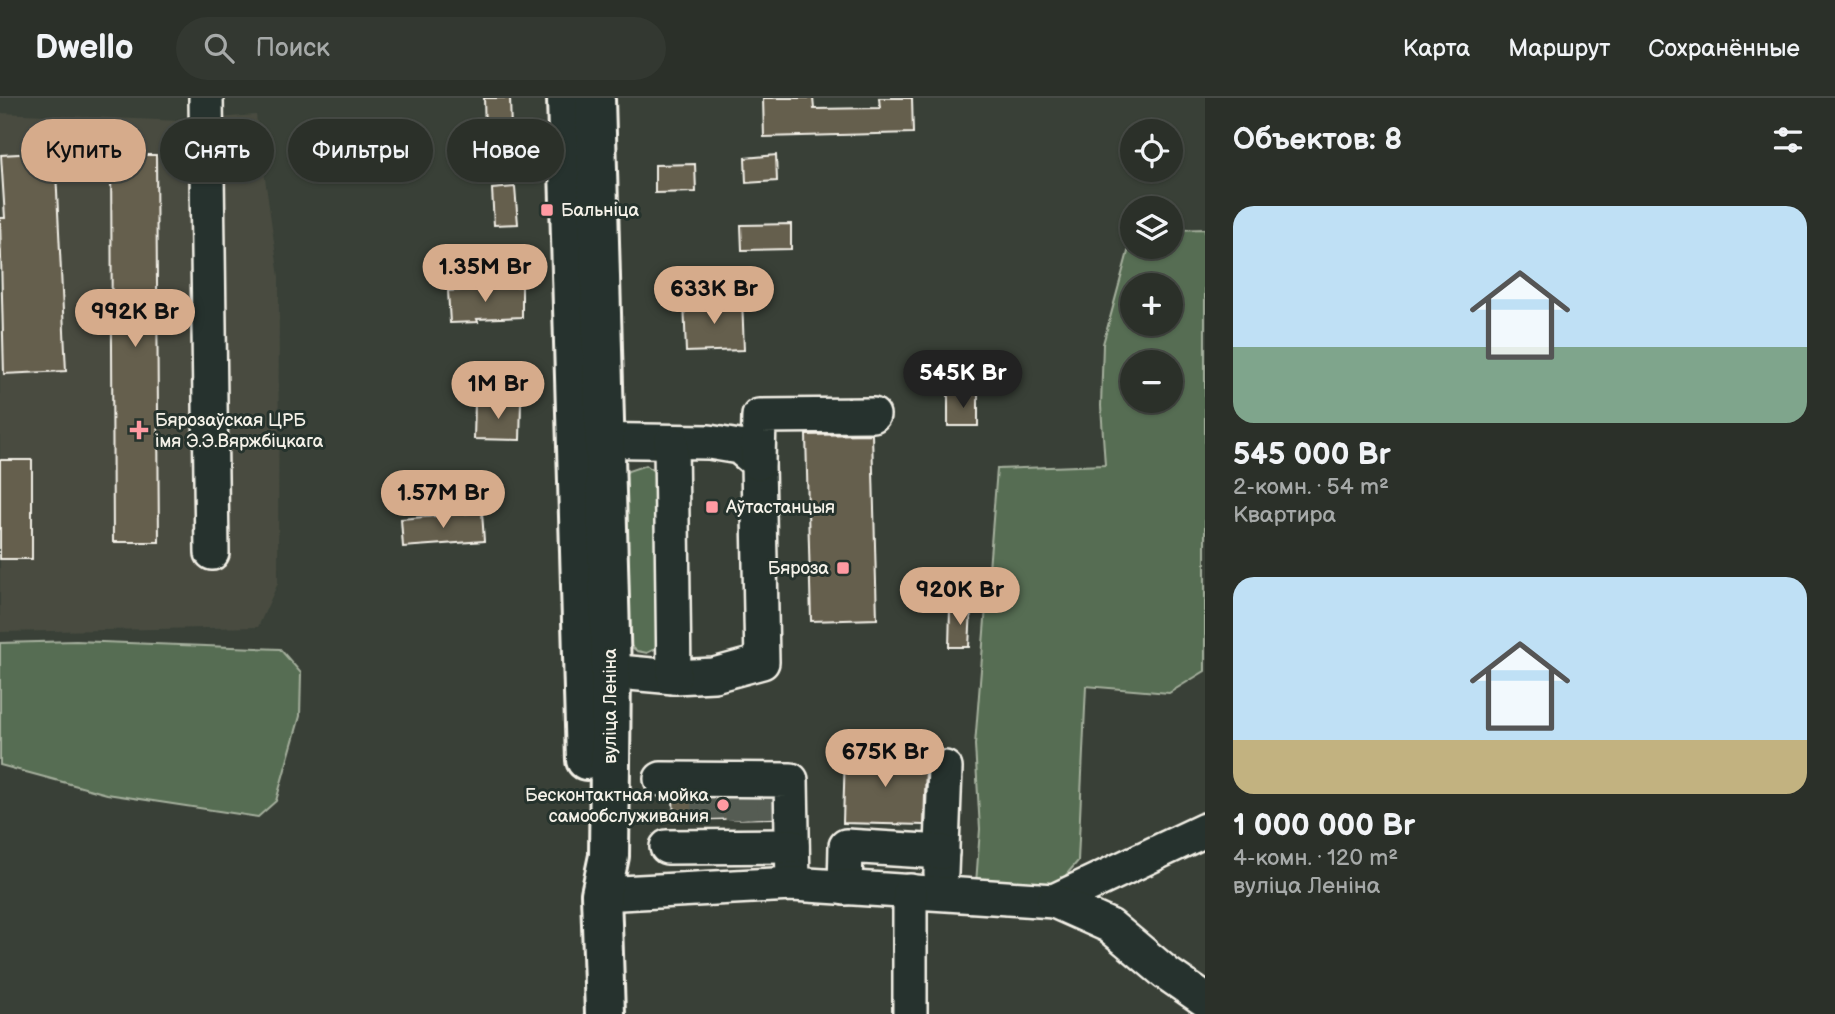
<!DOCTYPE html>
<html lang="ru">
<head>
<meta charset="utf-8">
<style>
  body { margin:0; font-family:"Balsamiq Sans",sans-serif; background:#333831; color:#f1f3f6; height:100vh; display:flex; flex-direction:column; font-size:26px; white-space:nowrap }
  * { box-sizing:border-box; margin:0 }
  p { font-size:23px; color:#a6a9a8 }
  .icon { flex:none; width:38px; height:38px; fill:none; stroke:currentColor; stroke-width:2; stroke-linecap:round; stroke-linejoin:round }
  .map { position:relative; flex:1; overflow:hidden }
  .sheet { display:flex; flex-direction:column; background:#2b3029; width:630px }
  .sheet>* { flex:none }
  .banner { position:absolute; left:21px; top:21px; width:665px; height:63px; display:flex; gap:14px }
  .buttons { position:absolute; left:1120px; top:21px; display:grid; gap:14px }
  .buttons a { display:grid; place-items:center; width:63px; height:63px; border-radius:50%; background:#2b3029; box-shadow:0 2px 5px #0004,0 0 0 2px #474b46; font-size:35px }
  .price { position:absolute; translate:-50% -60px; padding:0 16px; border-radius:24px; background:#d6ab8b; color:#111; font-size:23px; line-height:46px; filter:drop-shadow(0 2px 4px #0008) }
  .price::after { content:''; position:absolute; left:50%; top:42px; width:21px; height:16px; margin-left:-10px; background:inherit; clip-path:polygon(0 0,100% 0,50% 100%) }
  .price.on { background:#222; color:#fff }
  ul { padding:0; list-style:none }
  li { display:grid; align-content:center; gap:14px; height:371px; padding:0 28px }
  li span { display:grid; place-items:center; height:217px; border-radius:21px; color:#555 }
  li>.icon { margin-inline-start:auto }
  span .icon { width:126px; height:126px; fill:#fffc; stroke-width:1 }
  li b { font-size:30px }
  h2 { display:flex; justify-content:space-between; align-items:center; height:84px; padding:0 28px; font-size:30px }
  .pill { padding:0 24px; border-radius:32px; background:#2b3029; box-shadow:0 2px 5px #0004,0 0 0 2px #474b46; font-size:24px; line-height:63px }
  .pill.on { background:#d6ab8b; color:#111 }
  header { display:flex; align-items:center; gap:42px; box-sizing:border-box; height:98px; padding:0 35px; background:#2b3029; border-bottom:2px solid #474b46 }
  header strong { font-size:33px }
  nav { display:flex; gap:38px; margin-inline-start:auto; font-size:24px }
  .search { width:490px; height:63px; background:#333831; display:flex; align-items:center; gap:18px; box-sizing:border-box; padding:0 24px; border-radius:38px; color:#a6a9a8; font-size:26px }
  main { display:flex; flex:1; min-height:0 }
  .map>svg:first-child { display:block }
  .built { fill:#494c41 }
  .green { fill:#566d52; stroke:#a5af9d; stroke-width:2; fill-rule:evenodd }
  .building { fill:#655e4e; stroke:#f4f1e8; stroke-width:2 }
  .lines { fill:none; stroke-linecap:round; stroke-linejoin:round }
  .minor-tunnel { stroke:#555b52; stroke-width:33; stroke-dasharray:33 17; stroke-linecap:butt }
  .minor-casing { stroke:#f4f1e8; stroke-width:38 }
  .major-casing { stroke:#f4f1e8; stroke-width:44 }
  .minor { stroke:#26332d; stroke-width:33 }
  .major { stroke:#26332d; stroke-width:38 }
  .poi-dot { fill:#ff9aa2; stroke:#26332d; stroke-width:2.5 }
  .labels { text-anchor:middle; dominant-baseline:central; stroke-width:6; stroke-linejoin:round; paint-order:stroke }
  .poi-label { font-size:18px; fill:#f4f1e8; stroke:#26332d; text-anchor:start }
  .street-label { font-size:18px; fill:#f4f1e8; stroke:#26332d }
</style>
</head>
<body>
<header>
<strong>Dwello</strong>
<div class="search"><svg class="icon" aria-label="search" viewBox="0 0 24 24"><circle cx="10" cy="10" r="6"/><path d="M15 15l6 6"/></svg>Поиск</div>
<nav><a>Карта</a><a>Маршрут</a><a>Сохранённые</a></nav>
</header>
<main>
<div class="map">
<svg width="1205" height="916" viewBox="0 0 1205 916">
  <rect width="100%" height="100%" fill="#394037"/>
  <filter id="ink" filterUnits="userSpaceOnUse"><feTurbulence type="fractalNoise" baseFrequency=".0143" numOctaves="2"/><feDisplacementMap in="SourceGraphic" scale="14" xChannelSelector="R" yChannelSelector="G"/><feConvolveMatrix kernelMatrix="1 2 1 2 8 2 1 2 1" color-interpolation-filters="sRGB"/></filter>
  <g filter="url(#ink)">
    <!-- built -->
    <path class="built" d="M0,15L180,23L256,17L279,179L278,485L258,529L0,534Z"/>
    <!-- green -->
    <g class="green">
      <path d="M1205,131V573L1169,595L1086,588L1078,763L1050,796L976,786L980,731L975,647L997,371L1105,367L1101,308L1103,246L1132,139V149H1171V132ZM1132,187H1171V226H1132ZM1132,264H1171V303H1132Z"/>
      <path d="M646,367L662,380L661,548L647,555L637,553L623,542L619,384L628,373Z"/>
      <path d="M76,543L280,551L301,575L300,618L276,703L258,719L107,696L0,667V545Z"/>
    </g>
    <!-- building -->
    <g class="building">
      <path d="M484,0H510L511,32L485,33Z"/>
      <path d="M763,0H813L814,11L880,10L879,0H912L913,35L764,39Z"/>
      <path d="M55,54L66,273L4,276L0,120H5L1,57Z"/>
      <path d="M111,57H156L159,444H113Z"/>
      <path d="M776,57L777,83L746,85L745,60Z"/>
      <path d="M695,66L696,94L655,95V67Z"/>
      <path d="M515,89L518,126L494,127L492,91Z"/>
      <path d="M791,126V151L742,152L741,127Z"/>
      <path d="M522,188V219L477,221L478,224L450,225L448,193Z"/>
      <path d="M742,201L744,252L686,254L684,203Z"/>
      <rect x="948" y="296" width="30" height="32"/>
      <path d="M475,304H521L520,342L474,341Z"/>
      <path d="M872,336L877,521L811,523L806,337Z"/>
      <rect x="0" y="362" width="32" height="99"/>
      <path d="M482,414L484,443L403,449L401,421Z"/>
      <path d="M950,510H971L969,549H949Z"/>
      <path d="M845,654L929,657L926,669L924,727L843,725Z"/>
      <path d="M673,700L771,701L772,720L674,722Z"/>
    </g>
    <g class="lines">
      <!-- minor-tunnel -->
      <g class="minor-tunnel">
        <path d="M764,691L765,720"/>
        <path d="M740,692L742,721"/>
        <path d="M707,693L708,721"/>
      </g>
      <defs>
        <g id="minor">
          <path d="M206,0L212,455"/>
          <path d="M578,342L709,344L739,349L758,365L762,564L714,577L674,579L585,571"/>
          <path d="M671,344L674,579"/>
          <path d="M758,365L759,318L873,317"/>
          <path d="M661,681L791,682L793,786"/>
          <path d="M667,749L792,748"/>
          <path d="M941,775L945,670"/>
          <path d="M845,790L846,748L942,754"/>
          <path d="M601,796L793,786L1054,803L1205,732"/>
          <path d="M1054,803L1110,828L1166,875L1205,902"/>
          <path d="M910,916V793"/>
        </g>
        <g id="major">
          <path d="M567,0L586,662"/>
          <path d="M595,0L611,573L609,758L601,796L605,916"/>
        </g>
      </defs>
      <!-- minor casing -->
      <use href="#minor" class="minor-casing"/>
      <!-- major casing -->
      <use href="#major" class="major-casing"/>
      <!-- minor -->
      <use href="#minor" class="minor"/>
      <!-- major -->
      <use href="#major" class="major"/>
    </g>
  </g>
  <!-- markers -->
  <g class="poi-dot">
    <rect x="540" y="105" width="14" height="14" rx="3.5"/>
    <path d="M135.5 321.5h7v7h7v7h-7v7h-7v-7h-7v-7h7z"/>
    <rect x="705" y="402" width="14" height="14" rx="3.5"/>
    <rect x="836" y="463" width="14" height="14" rx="3.5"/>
    <circle cx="723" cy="707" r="7"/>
  </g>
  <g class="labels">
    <!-- poi labels -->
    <g class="poi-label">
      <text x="561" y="112">Бальніца</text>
      <text x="155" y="322">Бярозаўская ЦРБ<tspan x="155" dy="21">імя Э.Э.Вяржбіцкага</tspan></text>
      <text x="726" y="409">Аўтастанцыя</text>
      <text x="829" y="470" text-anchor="end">Бяроза</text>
      <text x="709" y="697" text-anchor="end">Бесконтактная мойка<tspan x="709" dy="21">самообслуживания</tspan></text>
    </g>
    <!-- street labels -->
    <g class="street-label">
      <text transform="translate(610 608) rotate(-90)">вуліца Леніна</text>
    </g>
  </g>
</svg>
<div class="buttons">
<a><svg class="icon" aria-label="locate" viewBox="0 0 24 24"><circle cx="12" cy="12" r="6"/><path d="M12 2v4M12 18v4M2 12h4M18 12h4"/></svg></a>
<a><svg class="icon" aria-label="layers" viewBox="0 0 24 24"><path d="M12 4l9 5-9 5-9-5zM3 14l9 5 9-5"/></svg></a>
<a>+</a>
<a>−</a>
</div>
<b class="price" style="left:485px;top:206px">1.35M Br</b>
<b class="price" style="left:714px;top:228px">633K Br</b>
<b class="price" style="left:135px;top:251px">992K Br</b>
<b class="price on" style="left:963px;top:312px">545K Br</b>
<b class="price" style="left:498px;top:323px">1M Br</b>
<b class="price" style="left:443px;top:432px">1.57M Br</b>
<b class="price" style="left:960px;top:529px">920K Br</b>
<b class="price" style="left:885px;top:691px">675K Br</b>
<div class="banner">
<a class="pill on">Купить</a>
<a class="pill">Снять</a>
<a class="pill">Фильтры</a>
<a class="pill">Новое</a>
</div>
</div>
<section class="sheet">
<h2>Объектов: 8<svg class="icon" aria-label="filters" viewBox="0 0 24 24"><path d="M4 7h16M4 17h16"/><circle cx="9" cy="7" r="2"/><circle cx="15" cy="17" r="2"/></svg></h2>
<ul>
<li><span style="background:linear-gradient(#bfe0f5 65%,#7fa58c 0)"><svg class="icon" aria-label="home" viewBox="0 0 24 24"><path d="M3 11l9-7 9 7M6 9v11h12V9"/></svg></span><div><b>545 000 Br</b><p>2-комн. · 54 m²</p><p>Квартира</p></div></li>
<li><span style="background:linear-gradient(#bfe0f5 75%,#c2b280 0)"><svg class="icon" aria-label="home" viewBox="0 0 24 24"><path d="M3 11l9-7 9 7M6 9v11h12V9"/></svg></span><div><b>1 000 000 Br</b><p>4-комн. · 120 m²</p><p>вуліца Леніна</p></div></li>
</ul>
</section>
</main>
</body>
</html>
